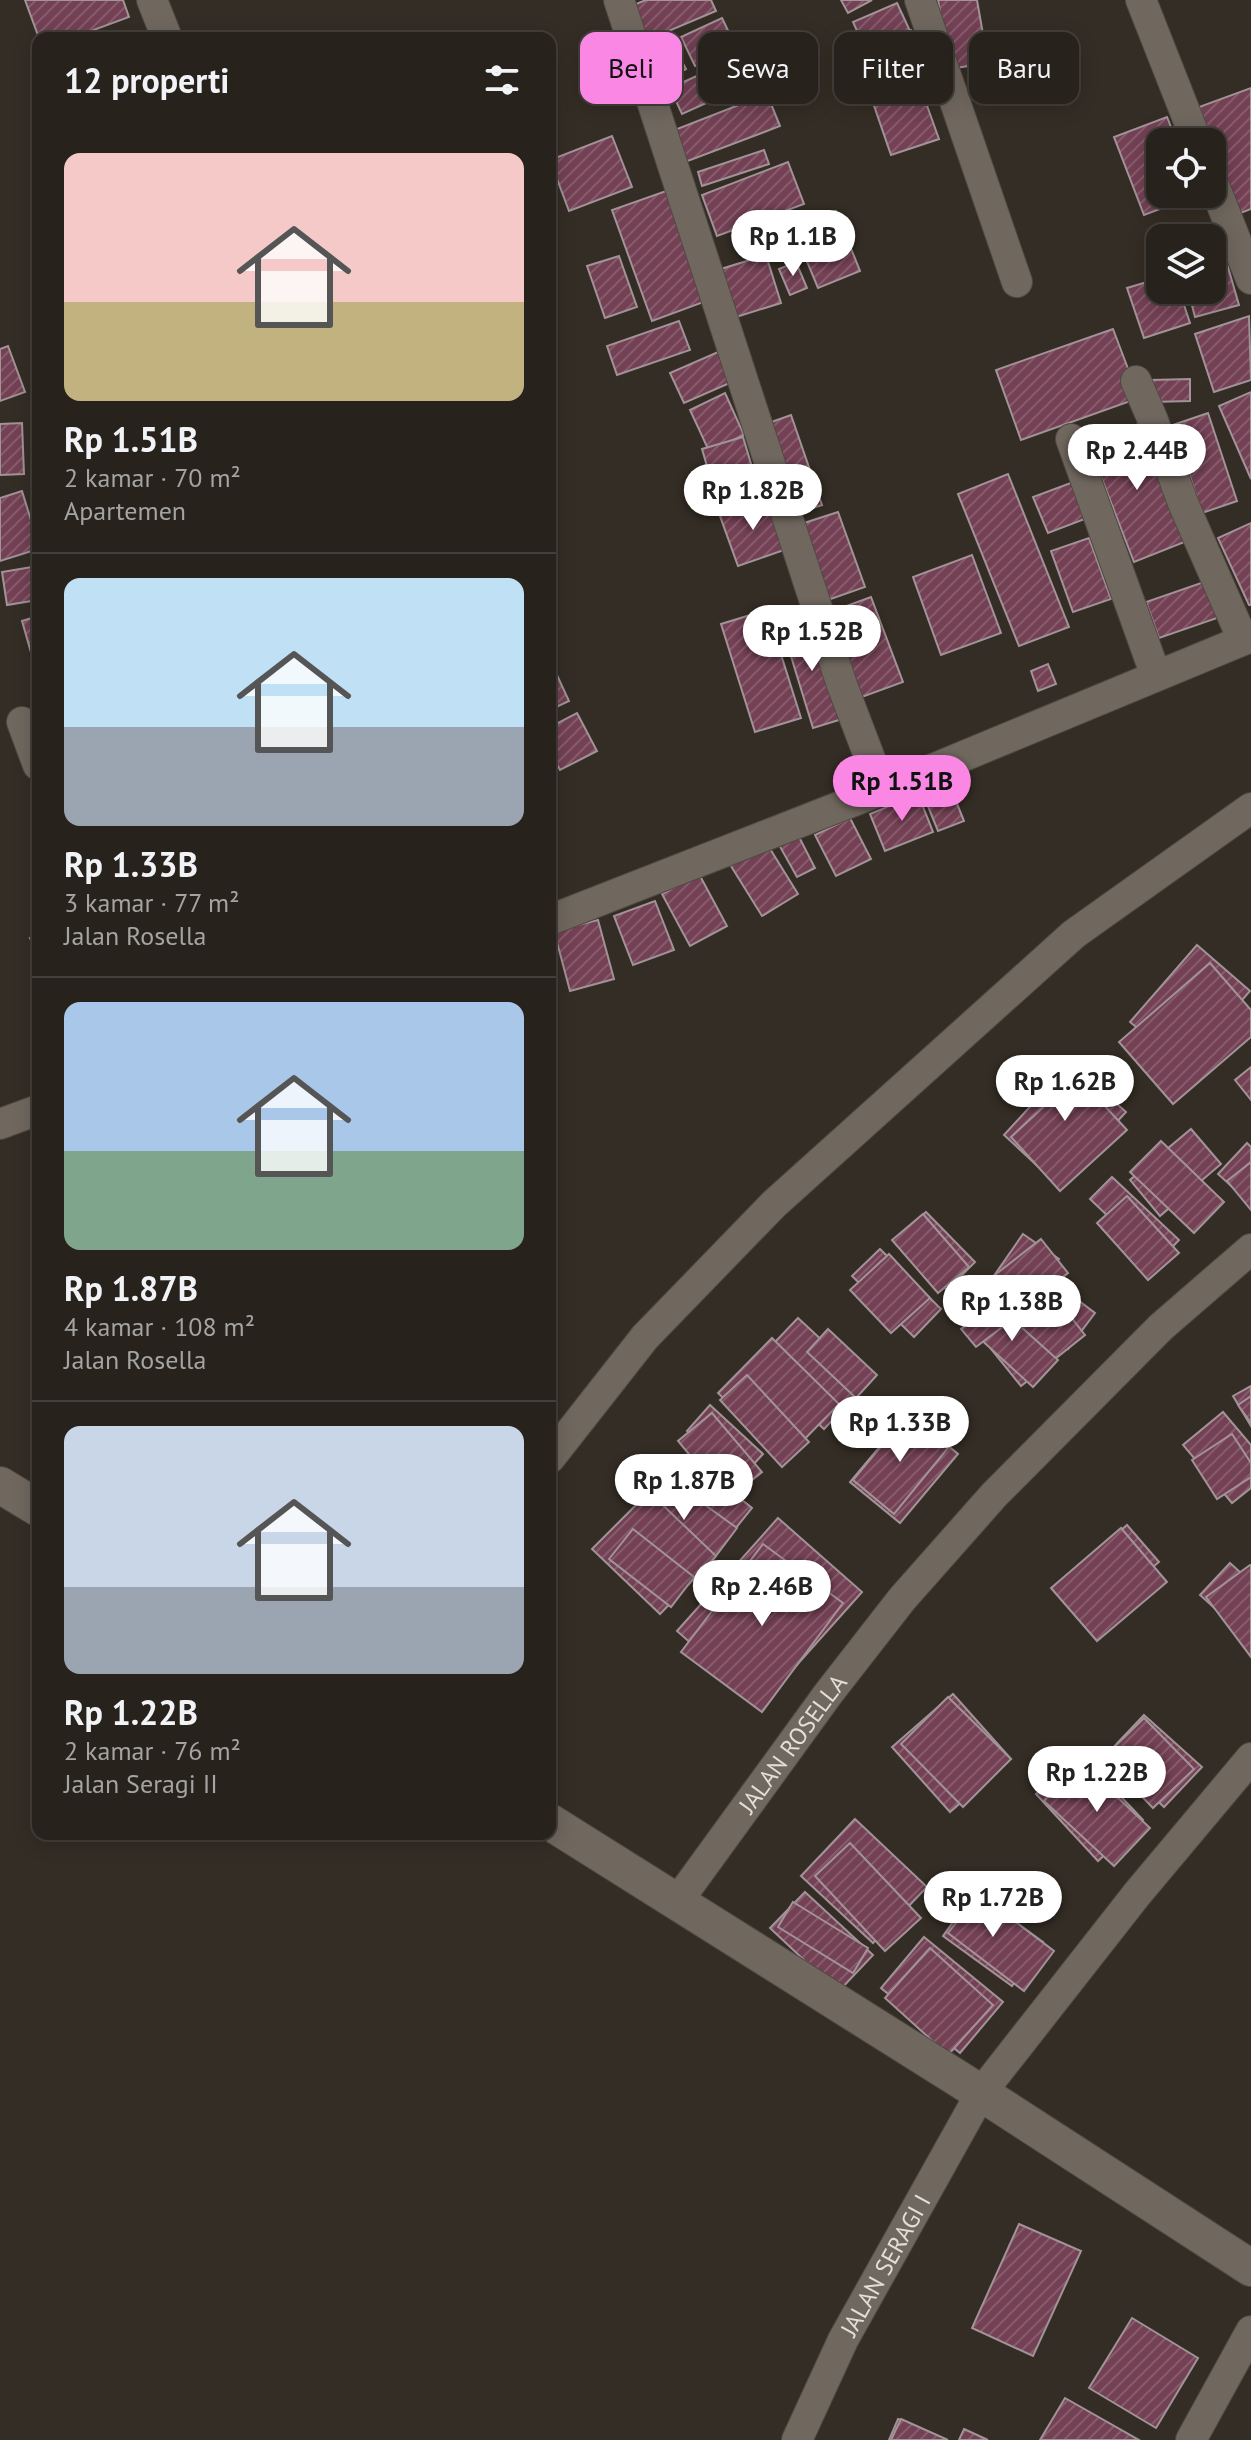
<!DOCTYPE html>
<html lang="id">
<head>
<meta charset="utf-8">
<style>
  body { margin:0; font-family:"PT Sans",sans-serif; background:#2f2a25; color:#f1f3f6; height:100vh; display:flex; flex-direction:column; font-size:30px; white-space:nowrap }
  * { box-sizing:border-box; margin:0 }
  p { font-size:26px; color:#a4a4a3 }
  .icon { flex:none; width:44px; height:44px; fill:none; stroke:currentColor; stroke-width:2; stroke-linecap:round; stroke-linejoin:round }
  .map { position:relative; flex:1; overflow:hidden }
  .sheet { position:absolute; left:32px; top:32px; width:524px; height:1808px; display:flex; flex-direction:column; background:#27221c; border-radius:16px; box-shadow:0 4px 20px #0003,0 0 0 2px #433f3b }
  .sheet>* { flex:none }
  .top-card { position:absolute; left:580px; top:32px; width:550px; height:72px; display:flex; gap:16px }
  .fabs { position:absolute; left:1146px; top:128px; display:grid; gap:16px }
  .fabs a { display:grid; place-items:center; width:80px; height:80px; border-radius:16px; background:#27221c; box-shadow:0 4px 20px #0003,0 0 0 2px #433f3b; font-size:40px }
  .price { position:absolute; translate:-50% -68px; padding:0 18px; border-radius:28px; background:#fff; color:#222; font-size:26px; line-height:52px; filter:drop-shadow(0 2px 4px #0008) }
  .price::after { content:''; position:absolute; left:50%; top:48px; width:24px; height:18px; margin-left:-12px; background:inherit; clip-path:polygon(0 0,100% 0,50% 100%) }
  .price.on { background:#fb87e5; color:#111 }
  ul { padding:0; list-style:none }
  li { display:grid; align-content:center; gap:16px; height:424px; padding:0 32px }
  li+li { border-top:2px solid #433f3b }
  li span { display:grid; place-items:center; height:248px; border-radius:16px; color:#555 }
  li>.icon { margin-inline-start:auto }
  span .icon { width:144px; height:144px; fill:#fffc; stroke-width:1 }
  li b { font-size:34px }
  h2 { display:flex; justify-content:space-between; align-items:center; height:96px; padding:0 32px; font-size:34px }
  .pill { padding:0 28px; border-radius:16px; background:#27221c; box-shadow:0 4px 20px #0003,0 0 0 2px #433f3b; font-size:28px; line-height:72px }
  .pill.on { background:#fb87e5; color:#111 }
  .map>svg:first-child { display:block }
  .building { fill:url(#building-hatch); stroke:#a19397; stroke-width:2 }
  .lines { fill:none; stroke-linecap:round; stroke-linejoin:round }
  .minor-casing { stroke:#504a43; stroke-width:32 }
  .tertiary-casing { stroke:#504a43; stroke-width:38 }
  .minor { stroke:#70685f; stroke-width:30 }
  .tertiary { stroke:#70685f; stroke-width:36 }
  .labels { text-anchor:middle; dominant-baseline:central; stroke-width:7; stroke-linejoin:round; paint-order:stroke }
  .street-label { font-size:24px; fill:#e3ded9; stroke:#342d25 }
</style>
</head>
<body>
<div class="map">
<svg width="1251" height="2440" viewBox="0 0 1251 2440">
  <defs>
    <pattern id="building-hatch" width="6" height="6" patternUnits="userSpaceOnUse" patternTransform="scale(2)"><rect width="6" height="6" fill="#734054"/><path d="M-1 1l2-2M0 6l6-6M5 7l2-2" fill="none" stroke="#875b6c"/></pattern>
  </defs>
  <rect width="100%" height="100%" fill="#342d25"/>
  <!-- building -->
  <g class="building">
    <path d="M25,0H123L129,17L72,38H39Z"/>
    <path d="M646,0H711L716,11L645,41L631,6Z"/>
    <path d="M841,0H872L848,13Z"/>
    <path d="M938,0H977L988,63L949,69Z"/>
    <path d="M897,3L910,31L866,51L853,22Z"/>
    <path d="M722,18L736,47L695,66L681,37Z"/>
    <path d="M911,30L926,60L870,86L856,57Z"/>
    <path d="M670,39L686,69L664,81L647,51Z"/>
    <path d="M750,52L762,78L682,114L670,88Z"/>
    <path d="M916,75L939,139L891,155L869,91Z"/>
    <path d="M1251,88V209L1238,214L1199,107Z"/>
    <path d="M767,94L780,126L685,162L672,131Z"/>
    <path d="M1167,117L1177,142H1160V194L1197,195L1144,215L1114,137Z"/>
    <path d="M612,136L632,187L569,211L550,160Z"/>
    <path d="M764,150L769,164L702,186L698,172Z"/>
    <path d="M788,162L804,204L717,236L702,195Z"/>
    <path d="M669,190L709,300L652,321L612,210Z"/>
    <path d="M836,211L860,271L818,288L793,228Z"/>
    <path d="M1221,243L1239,305L1195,317L1188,290H1212V246Z"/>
    <path d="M766,255L781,303L736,317L721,269Z"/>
    <path d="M619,256L637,307L605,318L587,266Z"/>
    <path d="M796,262L807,288L790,295L779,269Z"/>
    <path d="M1160,278V290H1179L1190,323L1144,338L1127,288Z"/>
    <path d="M1249,316L1251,380L1214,392L1195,334Z"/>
    <path d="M679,321L690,350L617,375L607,346Z"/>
    <path d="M1113,329L1139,398L1021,440L996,370Z"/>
    <path d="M8,346L25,392L0,401V349Z"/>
    <path d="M718,352L732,382L684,403L670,373Z"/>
    <path d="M1190,379V401L1152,402L1151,380Z"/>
    <path d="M1251,392V479L1219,406Z"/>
    <path d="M725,393L744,435L709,451L690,410Z"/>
    <path d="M1208,413L1237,501L1202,513L1173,425Z"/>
    <path d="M791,415L822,505L794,514L763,425Z"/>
    <path d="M22,423L24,474L0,475V424Z"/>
    <path d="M1141,423L1187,541L1134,562L1088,443Z"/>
    <path d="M743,437L757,484L716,497L702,449Z"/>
    <path d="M1008,474L1069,627L1019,646L958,494Z"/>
    <path d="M1076,481L1090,517L1048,533L1033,497Z"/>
    <path d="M22,491L38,543V549L0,561V498Z"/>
    <path d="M768,498L787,549L738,566L720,516Z"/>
    <path d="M838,512L865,587L825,601L798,525Z"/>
    <path d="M1251,523V605H1249L1218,538Z"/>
    <path d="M1089,538L1111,599L1073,612L1051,551Z"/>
    <path d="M972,555L1001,633L941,655L913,577Z"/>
    <path d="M38,566V600L7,605L2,572Z"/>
    <path d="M1207,581L1220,617L1159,638L1146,602Z"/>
    <path d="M871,597L903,682L859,698L827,613Z"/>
    <path d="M767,610L801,718L755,732L721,624Z"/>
    <path d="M38,616V661L34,663L22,621Z"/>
    <path d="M811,618L842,719L813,728L782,627Z"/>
    <path d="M550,660L569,701L550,710Z"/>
    <path d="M1048,664L1056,684L1038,691L1031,671Z"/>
    <path d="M577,713L597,751L560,770L550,751V727Z"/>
    <path d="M947,779L964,821L938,831L921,789Z"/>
    <path d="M918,794L933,832L885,851L870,814Z"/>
    <path d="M850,818L871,859L836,876L815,835Z"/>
    <path d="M797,833L815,868L797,877L778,843Z"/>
    <path d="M767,844L798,894L762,916L731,866Z"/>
    <path d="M699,874L727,926L690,946L662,894Z"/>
    <path d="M655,901L674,950L633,965L614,916Z"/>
    <path d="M598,920L614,979L570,991L554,931Z"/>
    <path d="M38,936V959L30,938Z"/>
    <path d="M1197,945L1250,991L1184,1067L1130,1022Z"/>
    <path d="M1210,963L1251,1010V1037L1173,1104L1119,1042Z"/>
    <path d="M1071,1062L1126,1112L1058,1185L1004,1135Z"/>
    <path d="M1251,1067V1100L1235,1080Z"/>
    <path d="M1077,1076L1127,1130L1060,1191L1011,1137Z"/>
    <path d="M1191,1129L1221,1164L1160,1216L1130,1180Z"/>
    <path d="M1161,1141L1224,1202L1194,1233L1130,1172Z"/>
    <path d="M1247,1143L1251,1147V1204L1218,1174Z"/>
    <path d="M1251,1162V1210L1227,1181Z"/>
    <path d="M1112,1177L1179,1240L1157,1263L1090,1199Z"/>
    <path d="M1127,1196L1179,1253L1148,1280L1097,1223Z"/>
    <path d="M926,1212L975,1262L947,1290L898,1239Z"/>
    <path d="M923,1214L969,1267L938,1293L892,1240Z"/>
    <path d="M1023,1234L1059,1259L1027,1304L991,1280Z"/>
    <path d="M1041,1239L1068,1273L1018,1312L991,1278Z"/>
    <path d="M880,1249L941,1309L914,1337L852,1276Z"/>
    <path d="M889,1254L930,1298L891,1333L850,1290Z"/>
    <path d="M1058,1285L1095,1313L1068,1349L1031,1320Z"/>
    <path d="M1056,1298L1085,1335L1021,1386L991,1349Z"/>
    <path d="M991,1300L1058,1360L1033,1387L966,1326Z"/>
    <path d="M990,1306L1005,1325L976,1347L961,1329Z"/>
    <path d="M798,1318L868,1383L824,1429L754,1364Z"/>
    <path d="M828,1329L877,1375L856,1398L807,1352Z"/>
    <path d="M772,1338L839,1404L786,1458L718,1393Z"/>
    <path d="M747,1375L809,1442L782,1467L720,1400Z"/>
    <path d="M1251,1386V1426L1233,1396Z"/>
    <path d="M1251,1396V1423L1238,1405Z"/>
    <path d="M710,1405L763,1454L739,1480L687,1431Z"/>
    <path d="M1223,1412L1251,1445V1488L1232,1503L1183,1445Z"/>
    <path d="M712,1413L762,1472L727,1500L678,1441Z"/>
    <path d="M908,1413L958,1454L900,1523L850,1482Z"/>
    <path d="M907,1415L948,1448L894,1514L853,1480Z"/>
    <path d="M1232,1434L1251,1463V1477L1217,1499L1192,1460Z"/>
    <path d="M696,1463L752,1508L731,1534L675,1488Z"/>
    <path d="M662,1474L737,1528L706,1569L632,1515Z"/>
    <path d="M649,1492L716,1556L660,1614L592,1549Z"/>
    <path d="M778,1518L862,1592L761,1705L677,1631Z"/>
    <path d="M1127,1525L1159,1562L1092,1618L1061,1581Z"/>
    <path d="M1121,1528L1167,1582L1097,1641L1051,1588Z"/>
    <path d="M633,1529L694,1577L671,1607L609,1559Z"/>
    <path d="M763,1544L843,1603L762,1712L681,1652Z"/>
    <path d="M1230,1563L1251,1582V1618L1239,1630L1200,1595Z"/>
    <path d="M1250,1565L1251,1566V1657L1206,1597Z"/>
    <path d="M953,1694L1011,1759L950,1812L892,1747Z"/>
    <path d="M948,1697L1011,1759L963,1807L901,1744Z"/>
    <path d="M1144,1715L1202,1767L1164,1807L1107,1754Z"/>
    <path d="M1144,1718L1194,1769L1153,1808L1104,1757Z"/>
    <path d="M1081,1754L1143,1820L1098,1861L1036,1794Z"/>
    <path d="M1080,1762L1150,1828L1114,1866L1044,1801Z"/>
    <path d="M855,1819L927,1887L873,1943L801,1876Z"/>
    <path d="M850,1843L921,1918L885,1951L815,1876Z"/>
    <path d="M805,1892L873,1955L838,1992L770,1928Z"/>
    <path d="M974,1893L1043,1942L1012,1986L943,1936Z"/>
    <path d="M979,1894L1054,1951L1024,1991L948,1933Z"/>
    <path d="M793,1902L868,1948L853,1973L778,1927Z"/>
    <path d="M924,1937L1003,2002L960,2053L881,1988Z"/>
    <path d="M930,1948L993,2005L948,2055L885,1998Z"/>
    <path d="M1019,2224L1081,2251L1033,2356L972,2328Z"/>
    <path d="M1132,2318L1198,2358L1156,2428L1089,2388Z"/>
    <path d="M1065,2398L1139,2440H1040Z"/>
    <path d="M898,2419L940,2438L939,2440H889Z"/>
    <path d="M901,2419L948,2440H891Z"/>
    <path d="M964,2429L988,2440H959Z"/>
  </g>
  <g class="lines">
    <defs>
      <g id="minor">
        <path d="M152,0L167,38"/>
        <path d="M619,0L842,685L882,790"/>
        <path d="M920,0L1017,282"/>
        <path d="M1141,0L1197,142"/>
        <path d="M1212,180L1251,279"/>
        <path d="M1136,381L1152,418L1183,503L1243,640"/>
        <path d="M1071,439L1156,676"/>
        <path d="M22,722L38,765"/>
        <path d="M550,920L882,790L1251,637"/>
        <path d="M0,1124L38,1110"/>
        <path d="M550,1458L645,1337L774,1204L1074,934L1251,808"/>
        <path id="s1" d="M677,1902L828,1694L902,1599L994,1495L1161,1327L1251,1249"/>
        <path id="s2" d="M797,2440L843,2340L981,2093L1137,1894L1251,1758"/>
        <path d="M1191,2440L1251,2331"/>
      </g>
      <g id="tertiary">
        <path d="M0,1485L38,1508"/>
        <path d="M550,1822L981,2093L1251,2268"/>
      </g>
    </defs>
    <!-- minor casing -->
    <use href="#minor" class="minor-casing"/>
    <!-- tertiary casing -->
    <use href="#tertiary" class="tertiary-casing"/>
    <!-- minor -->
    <use href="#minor" class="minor"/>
    <!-- tertiary -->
    <use href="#tertiary" class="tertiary"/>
  </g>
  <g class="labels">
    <!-- street labels -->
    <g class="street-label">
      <text stroke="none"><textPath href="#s1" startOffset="196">JALAN ROSELLA</textPath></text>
      <text stroke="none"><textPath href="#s2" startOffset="196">JALAN SERAGI I</textPath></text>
    </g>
  </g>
</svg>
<div class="fabs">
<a><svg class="icon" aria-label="locate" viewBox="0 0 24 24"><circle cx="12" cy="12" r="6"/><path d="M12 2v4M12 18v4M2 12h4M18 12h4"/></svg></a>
<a><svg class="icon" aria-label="layers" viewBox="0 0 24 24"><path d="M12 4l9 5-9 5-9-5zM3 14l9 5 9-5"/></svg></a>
</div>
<b class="price" style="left:793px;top:278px">Rp 1.1B</b>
<b class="price" style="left:1137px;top:492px">Rp 2.44B</b>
<b class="price" style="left:753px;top:532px">Rp 1.82B</b>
<b class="price" style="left:812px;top:673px">Rp 1.52B</b>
<b class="price on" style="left:902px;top:823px">Rp 1.51B</b>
<b class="price" style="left:1065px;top:1123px">Rp 1.62B</b>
<b class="price" style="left:1012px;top:1343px">Rp 1.38B</b>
<b class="price" style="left:900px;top:1464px">Rp 1.33B</b>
<b class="price" style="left:684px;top:1522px">Rp 1.87B</b>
<b class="price" style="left:762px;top:1628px">Rp 2.46B</b>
<b class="price" style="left:1097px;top:1814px">Rp 1.22B</b>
<b class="price" style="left:993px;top:1939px">Rp 1.72B</b>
<div class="top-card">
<a class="pill on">Beli</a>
<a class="pill">Sewa</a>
<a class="pill">Filter</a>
<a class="pill">Baru</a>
</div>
<section class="sheet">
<h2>12 properti<svg class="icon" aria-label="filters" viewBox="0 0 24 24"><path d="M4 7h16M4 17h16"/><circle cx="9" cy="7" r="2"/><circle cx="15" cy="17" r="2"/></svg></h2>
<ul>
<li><span style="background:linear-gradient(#f6c9c9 60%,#c2b280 0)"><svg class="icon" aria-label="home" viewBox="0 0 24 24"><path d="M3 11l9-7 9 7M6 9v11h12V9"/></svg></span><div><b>Rp 1.51B</b><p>2 kamar · 70 m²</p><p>Apartemen</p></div></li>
<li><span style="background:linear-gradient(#bfe0f5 60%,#9aa5b1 0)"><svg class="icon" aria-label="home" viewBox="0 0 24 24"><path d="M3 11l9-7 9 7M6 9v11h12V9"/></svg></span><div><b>Rp 1.33B</b><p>3 kamar · 77 m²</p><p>Jalan Rosella</p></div></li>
<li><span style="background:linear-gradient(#a9c7e8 60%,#7fa58c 0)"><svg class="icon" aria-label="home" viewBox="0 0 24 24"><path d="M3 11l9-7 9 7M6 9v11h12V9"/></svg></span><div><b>Rp 1.87B</b><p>4 kamar · 108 m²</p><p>Jalan Rosella</p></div></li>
<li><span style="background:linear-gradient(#c9d6e8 65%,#9aa5b1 0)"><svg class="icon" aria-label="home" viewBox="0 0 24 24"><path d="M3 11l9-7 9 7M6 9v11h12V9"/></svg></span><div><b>Rp 1.22B</b><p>2 kamar · 76 m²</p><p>Jalan Seragi II</p></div></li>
</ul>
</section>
</div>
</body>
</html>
